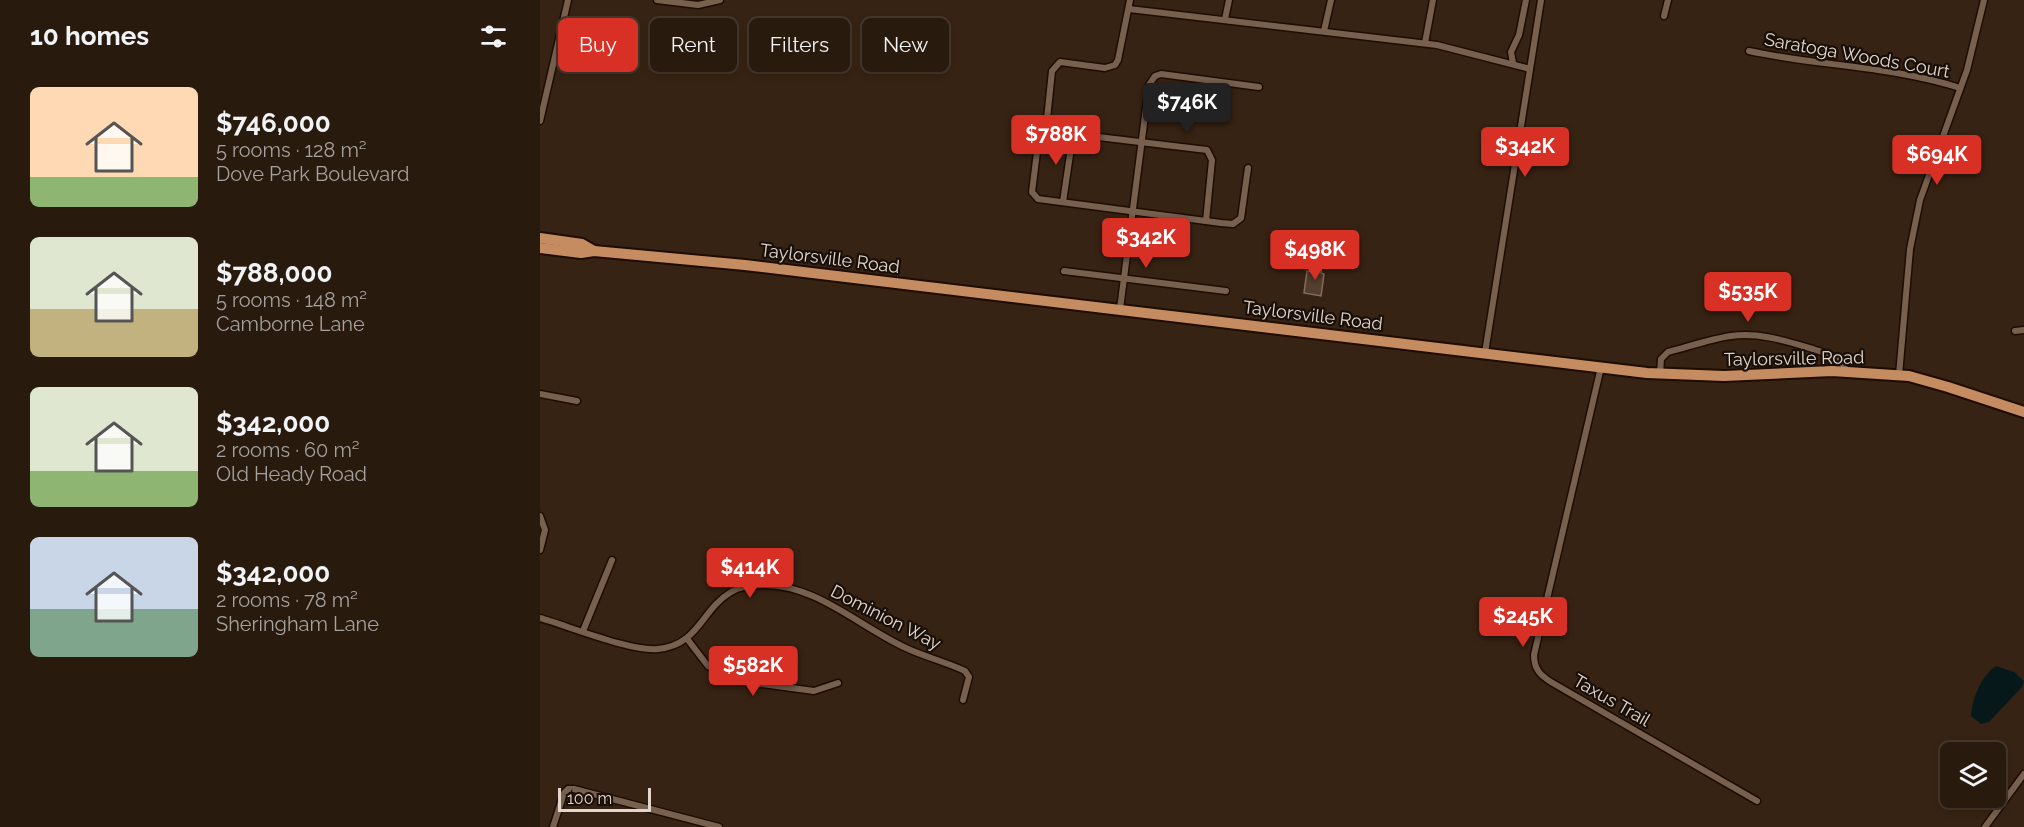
<!DOCTYPE html>
<html lang="en">
<head>
<meta charset="utf-8">
<style>
  body { margin:0; font-family:Raleway,sans-serif; background:#35271c; color:#f1f3f6; height:100vh; display:flex; flex-direction:column; font-size:22px; white-space:nowrap }
  * { box-sizing:border-box; margin:0 }
  p { font-size:20px; color:#a5a19e }
  .icon { flex:none; width:33px; height:33px; fill:none; stroke:currentColor; stroke-width:2; stroke-linecap:round; stroke-linejoin:round }
  .map { position:relative; flex:1; overflow:hidden }
  .panel { display:flex; flex-direction:column; background:#291a0e; width:540px }
  .panel>* { flex:none }
  .guide { position:absolute; left:18px; top:18px; width:570px; height:54px; display:flex; gap:12px }
  .buttons { position:absolute; left:1400px; top:742px; display:grid; gap:12px }
  .buttons a { display:grid; place-items:center; width:66px; height:66px; border-radius:9px; background:#291a0e; box-shadow:0 3px 9px #0003,0 0 0 2px #45382e; font-size:30px }
  .scale { position:absolute; left:18px; bottom:15px; width:93px; box-sizing:border-box; padding-left:6px; border:3px solid #e3d5cc; border-top:0; font-size:16px; line-height:21px; white-space:nowrap; color:#e3d5cc; -webkit-text-stroke:4px #180f08; paint-order:stroke }
  .price { position:absolute; translate:-50% -51px; padding:0 14px; border-radius:6px; background:#d93025; color:#fff; font-size:20px; line-height:39px; filter:drop-shadow(0 2px 3px #0008) }
  .price::after { content:''; position:absolute; left:50%; top:36px; width:18px; height:14px; margin-left:-9px; background:inherit; clip-path:polygon(0 0,100% 0,50% 100%) }
  .price.active { background:#222; color:#fff }
  ul { padding:0; list-style:none }
  li { display:flex; align-items:center; gap:18px; height:150px; padding:0 30px }
  li span { display:grid; place-items:center; flex:none; width:168px; height:120px; border-radius:9px; color:#555 }
  li>.icon { margin-inline-start:auto }
  span .icon { width:72px; height:72px; fill:#fffc; stroke-width:1 }
  li b { font-size:26px }
  h2 { display:flex; justify-content:space-between; align-items:center; height:72px; padding:0 30px; font-size:26px }
  .chip { padding:0 21px; border-radius:9px; background:#291a0e; box-shadow:0 3px 9px #0003,0 0 0 2px #45382e; font-size:21px; line-height:54px }
  .chip.active { background:#d93025; color:#fff }
  main { display:flex; flex:1; min-height:0 }
  .map>svg:first-child { display:block }
  .water { fill:#06181a }
  .building { fill:#543e2d; stroke:#856d5b; stroke-width:1.5 }
  .lines { fill:none; stroke-linecap:round; stroke-linejoin:round }
  .minor-casing { stroke:#1e0c00; stroke-width:9 }
  .primary-casing { stroke:#1e0c00; stroke-width:14 }
  .minor { stroke:#77604e; stroke-width:6 }
  .primary { stroke:#c48c60; stroke-width:10 }
  .labels { text-anchor:middle; dominant-baseline:central; stroke-width:4.5; stroke-linejoin:round; paint-order:stroke }
  .street-label { font-size:18px; fill:#e3d5cc; stroke:#180f08 }
</style>
</head>
<body>
<main>
<section class="panel">
<h2>10 homes<svg class="icon" aria-label="filters" viewBox="0 0 24 24"><path d="M4 7h16M4 17h16"/><circle cx="9" cy="7" r="2"/><circle cx="15" cy="17" r="2"/></svg></h2>
<ul>
<li><span style="background:linear-gradient(#ffd9b3 75%,#8fb573 0)"><svg class="icon" aria-label="home" viewBox="0 0 24 24"><path d="M3 11l9-7 9 7M6 9v11h12V9"/></svg></span><div><b>$746,000</b><p>5 rooms · 128 m²</p><p>Dove Park Boulevard</p></div></li>
<li><span style="background:linear-gradient(#dfe7d0 60%,#c2b280 0)"><svg class="icon" aria-label="home" viewBox="0 0 24 24"><path d="M3 11l9-7 9 7M6 9v11h12V9"/></svg></span><div><b>$788,000</b><p>5 rooms · 148 m²</p><p>Camborne Lane</p></div></li>
<li><span style="background:linear-gradient(#dfe7d0 70%,#8fb573 0)"><svg class="icon" aria-label="home" viewBox="0 0 24 24"><path d="M3 11l9-7 9 7M6 9v11h12V9"/></svg></span><div><b>$342,000</b><p>2 rooms · 60 m²</p><p>Old Heady Road</p></div></li>
<li><span style="background:linear-gradient(#c9d6e8 60%,#7fa58c 0)"><svg class="icon" aria-label="home" viewBox="0 0 24 24"><path d="M3 11l9-7 9 7M6 9v11h12V9"/></svg></span><div><b>$342,000</b><p>2 rooms · 78 m²</p><p>Sheringham Lane</p></div></li>
</ul>
</section>
<div class="map">
<svg width="1484" height="827" viewBox="0 0 1484 827">
  <rect width="100%" height="100%" fill="#372313"/>
  <!-- water -->
  <path class="water" d="M1456,666L1474,672L1484,681L1482,687L1449,722L1441,724L1431,716C1432,699 1441,676 1456,666Z"/>
  <!-- building -->
  <path class="building" d="M773,263L782,265L781,273L784,274L781,296L764,293L767,271L772,272Z"/>
  <g class="lines">
    <defs>
      <g id="minor">
        <path d="M117,0L158,5L180,0"/>
        <path d="M590,0L578,60L575,65L565,68L520,62L512,71L507,119L510,126L533,134L667,150L672,160L666,221"/>
        <path d="M589,9L897,45L990,69"/>
        <path d="M1124,16L1128,0"/>
        <path d="M685,19L689,0"/>
        <path d="M784,31L791,0"/>
        <path d="M885,43L893,0"/>
        <path d="M1209,51C1278,66 1352,66 1420,88"/>
        <path d="M973,63L971,52L979,35L986,0"/>
        <path d="M0,121L28,0"/>
        <path d="M498,144L492,192L498,199L681,223L693,224L701,218L708,168"/>
        <path d="M523,202L533,134"/>
        <path d="M524,271L686,291"/>
        <path d="M580,309L609,85L615,76L621,74L719,87"/>
        <path d="M1475,331L1484,330"/>
        <path d="M945,353L1001,0"/>
        <path d="M1061,367L994,655C994,669 1000,675 1011,682L1217,801"/>
        <path d="M1120,374L1121,359L1128,352C1148,347 1170,339 1191,336C1219,332 1246,341 1273,349C1287,354 1301,356 1306,371"/>
        <path d="M1359,375L1370,249L1380,200L1427,70L1444,0"/>
        <path d="M0,394L37,401"/>
        <path d="M0,516L5,530L0,550"/>
        <path d="M0,618C28,626 92,652 118,649C159,645 161,610 191,592C200,586 211,586 222,585C274,583 320,627 366,648C385,657 406,662 425,671L429,677L423,700"/>
        <path d="M43,631L72,560"/>
        <path d="M148,640L168,666L192,680L274,691L298,683"/>
        <path d="M13,827L24,793L28,789H34L179,827"/>
        <path d="M1445,827L1484,774"/>
      </g>
      <g id="primary">
        <path d="M0,238L42,244L54,251"/>
        <path d="M0,248L41,253L54,251L205,265L1107,373L1184,376L1292,371L1369,376L1408,387L1484,412"/>
      </g>
    </defs>
    <!-- minor casing -->
    <use href="#minor" class="minor-casing"/>
    <!-- primary casing -->
    <use href="#primary" class="primary-casing"/>
    <!-- minor -->
    <use href="#minor" class="minor"/>
    <!-- primary -->
    <use href="#primary" class="primary"/>
  </g>
  <g class="labels">
    <!-- street labels -->
    <g class="street-label">
      <text transform="translate(1317 55) rotate(10)">Saratoga Woods Court</text>
      <text transform="translate(290 258) rotate(7)">Taylorsville Road</text>
      <text transform="translate(773 315) rotate(7)">Taylorsville Road</text>
      <text transform="translate(1254 358) rotate(-1)">Taylorsville Road</text>
      <text transform="translate(346 617) rotate(27)">Dominion Way</text>
      <text transform="translate(1072 700) rotate(30)">Taxus Trail</text>
    </g>
  </g>
</svg>
<div class="buttons">
<a><svg class="icon" aria-label="layers" viewBox="0 0 24 24"><path d="M12 4l9 5-9 5-9-5zM3 14l9 5 9-5"/></svg></a>
</div>
<div class="scale">100 m</div>
<b class="price active" style="left:647px;top:134px">$746K</b>
<b class="price" style="left:516px;top:166px">$788K</b>
<b class="price" style="left:985px;top:178px">$342K</b>
<b class="price" style="left:1397px;top:186px">$694K</b>
<b class="price" style="left:606px;top:269px">$342K</b>
<b class="price" style="left:775px;top:281px">$498K</b>
<b class="price" style="left:1208px;top:323px">$535K</b>
<b class="price" style="left:210px;top:599px">$414K</b>
<b class="price" style="left:983px;top:648px">$245K</b>
<b class="price" style="left:213px;top:697px">$582K</b>
<div class="guide">
<a class="chip active">Buy</a>
<a class="chip">Rent</a>
<a class="chip">Filters</a>
<a class="chip">New</a>
</div>
</div>
</main>
</body>
</html>
